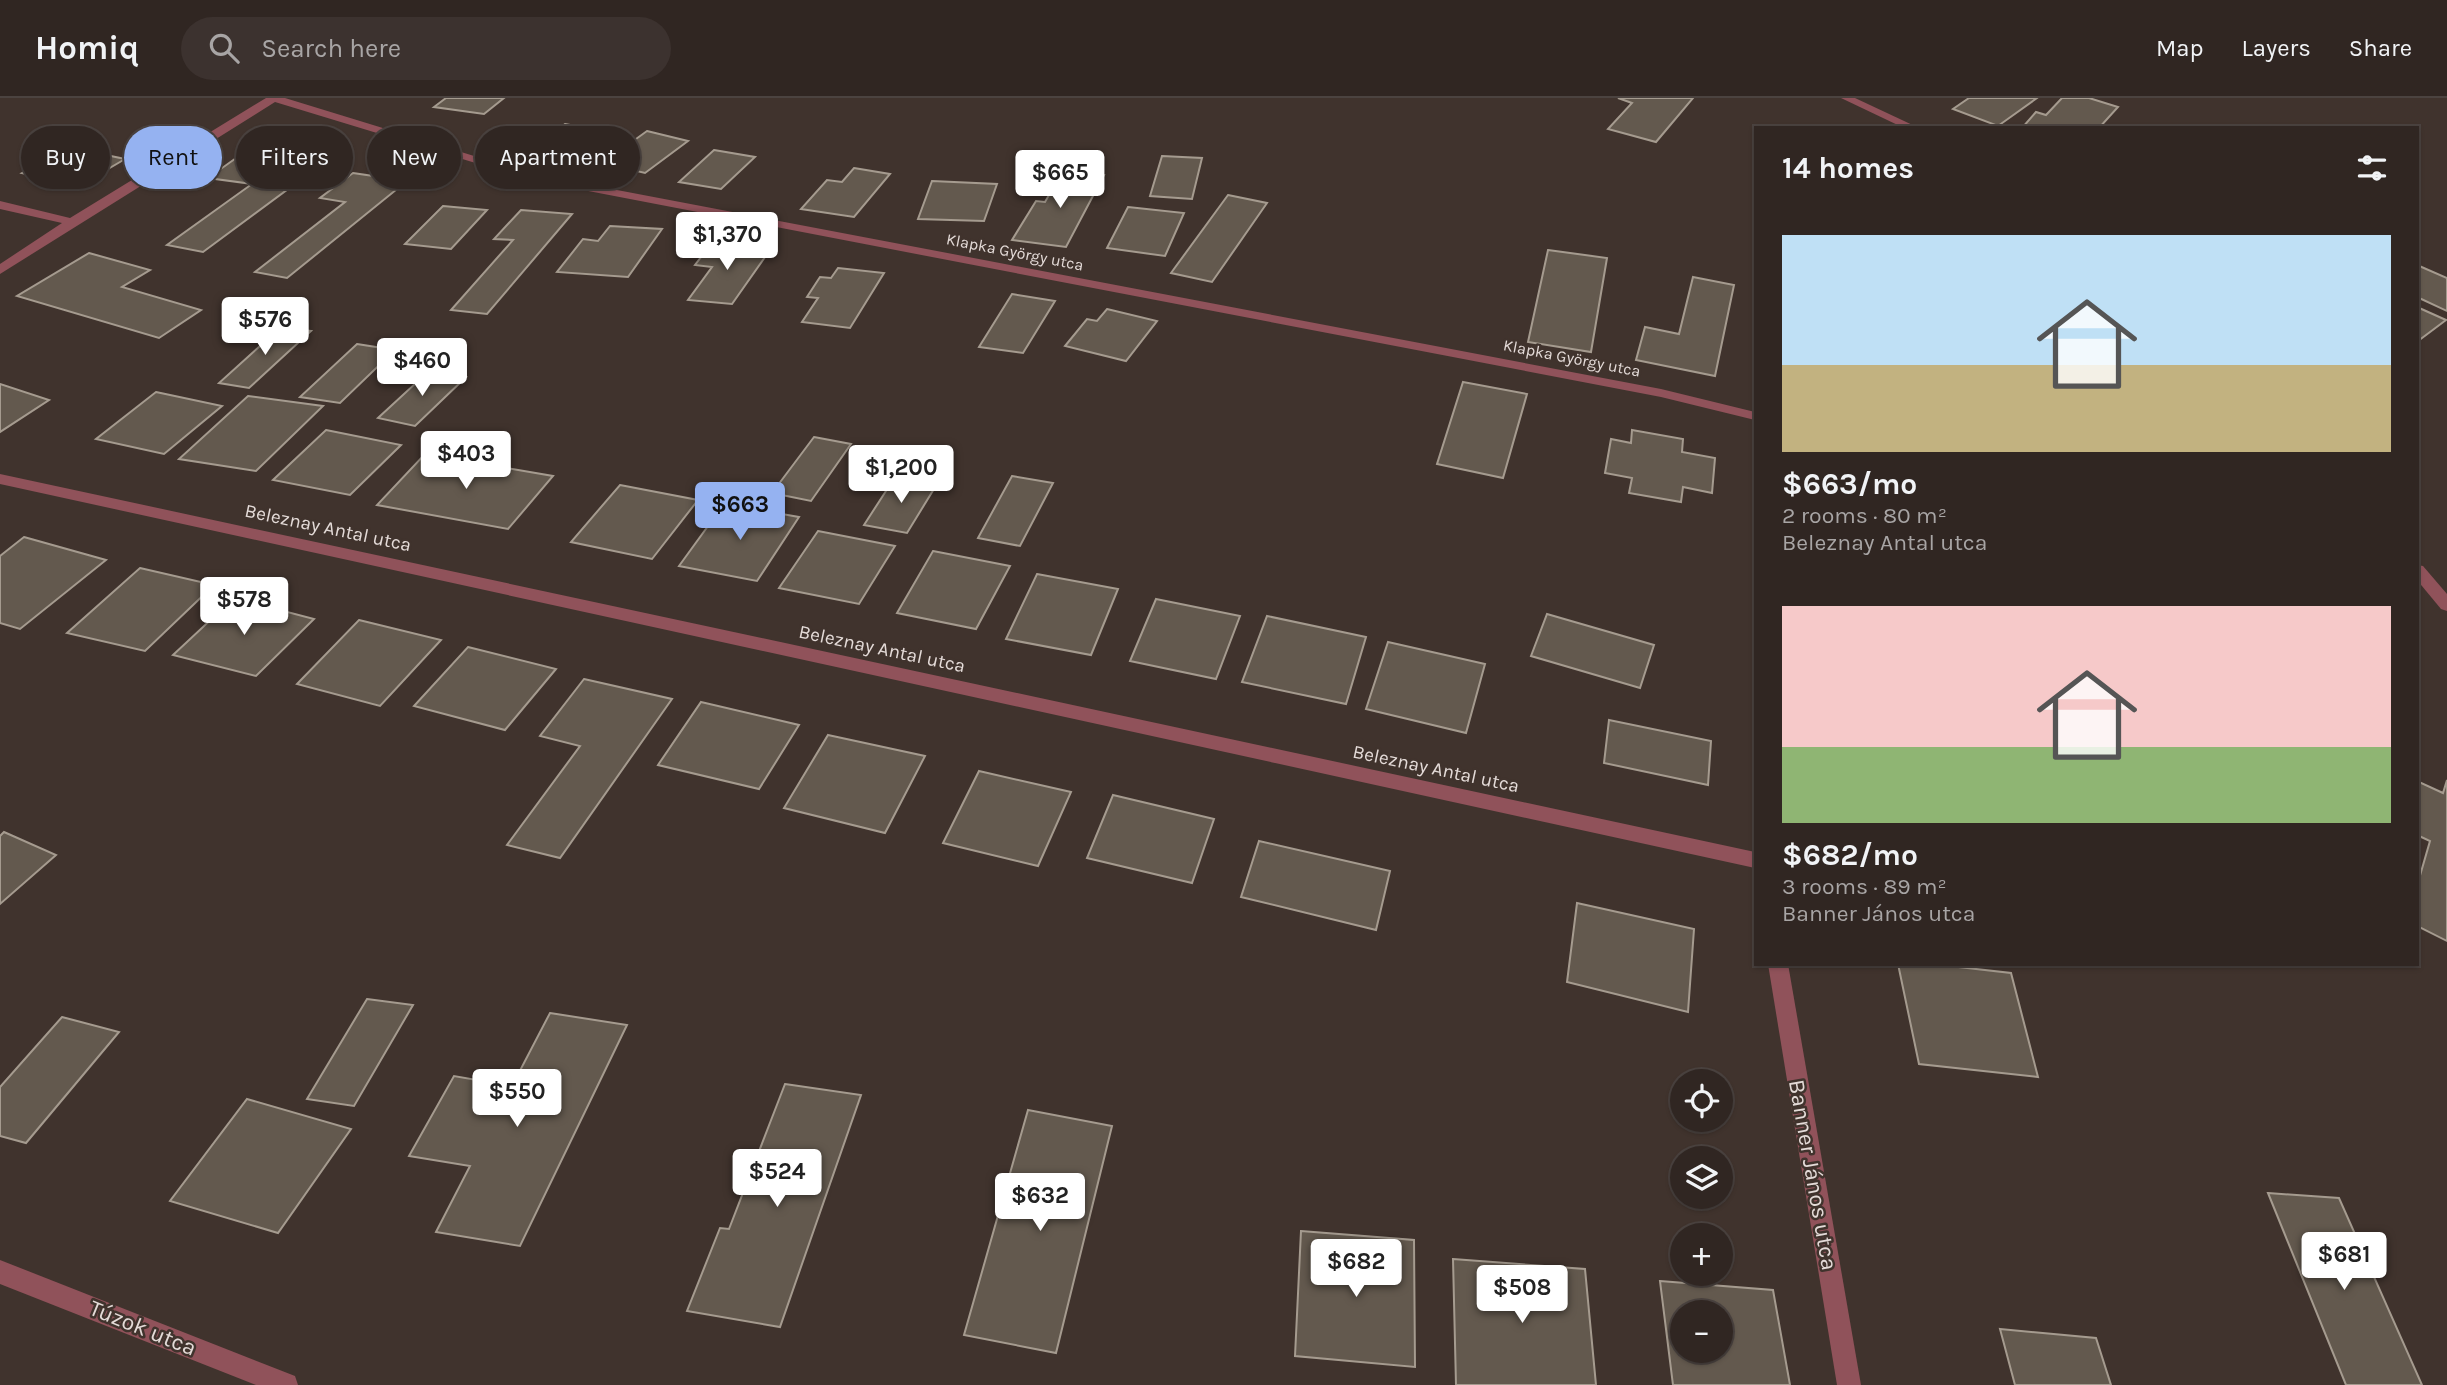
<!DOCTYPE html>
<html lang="en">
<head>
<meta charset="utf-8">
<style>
  body { margin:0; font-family:Karla,sans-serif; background:#3c322f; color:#f1f3f6; height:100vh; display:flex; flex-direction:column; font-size:26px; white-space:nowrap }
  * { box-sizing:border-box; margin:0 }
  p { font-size:23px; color:#a8a5a5 }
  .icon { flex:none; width:38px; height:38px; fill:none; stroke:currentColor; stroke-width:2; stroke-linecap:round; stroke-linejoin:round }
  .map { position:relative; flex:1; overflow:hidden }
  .sheet { position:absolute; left:1754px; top:28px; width:665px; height:840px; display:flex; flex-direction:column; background:#302622; border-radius:0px; box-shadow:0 2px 5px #0004,0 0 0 2px #4b4340 }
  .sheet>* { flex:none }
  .hud { position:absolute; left:21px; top:28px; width:665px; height:63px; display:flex; gap:14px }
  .tools { position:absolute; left:1670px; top:971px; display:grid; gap:14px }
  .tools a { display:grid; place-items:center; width:63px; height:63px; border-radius:50%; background:#302622; box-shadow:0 2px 5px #0004,0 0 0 2px #4b4340; font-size:35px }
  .price { position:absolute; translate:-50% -60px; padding:0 16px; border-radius:7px; background:#fff; color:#222; font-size:23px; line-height:46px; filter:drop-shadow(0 2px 4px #0008) }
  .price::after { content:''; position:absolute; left:50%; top:42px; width:21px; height:16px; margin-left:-10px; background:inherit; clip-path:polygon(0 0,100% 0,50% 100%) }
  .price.on { background:#95b2f1; color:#111 }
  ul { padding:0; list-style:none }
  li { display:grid; align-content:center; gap:14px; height:371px; padding:0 28px }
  li span { display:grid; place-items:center; height:217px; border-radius:0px; color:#555 }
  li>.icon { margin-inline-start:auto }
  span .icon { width:126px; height:126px; fill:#fffc; stroke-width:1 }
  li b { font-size:30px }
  h2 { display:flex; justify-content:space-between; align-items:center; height:84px; padding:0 28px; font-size:30px }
  .pill { padding:0 24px; border-radius:32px; background:#302622; box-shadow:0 2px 5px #0004,0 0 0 2px #4b4340; font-size:24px; line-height:63px }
  .pill.on { background:#95b2f1; color:#111 }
  header { display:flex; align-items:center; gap:42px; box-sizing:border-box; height:98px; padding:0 35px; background:#302622; border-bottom:2px solid #4b4340 }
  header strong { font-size:33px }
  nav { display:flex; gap:38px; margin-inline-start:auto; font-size:24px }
  .search { width:490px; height:63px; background:#3c322f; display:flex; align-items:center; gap:18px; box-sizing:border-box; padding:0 24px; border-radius:38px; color:#a8a5a5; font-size:26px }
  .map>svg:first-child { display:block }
  .building { fill:#63594e; stroke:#a59b8f; stroke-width:2; fill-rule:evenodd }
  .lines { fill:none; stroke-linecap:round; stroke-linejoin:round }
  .street { fill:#90525a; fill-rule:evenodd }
  .labels { text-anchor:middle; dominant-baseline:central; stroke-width:5; stroke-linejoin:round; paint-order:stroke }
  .far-street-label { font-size:16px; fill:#e4dbd8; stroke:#40332d }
  .street-label { font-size:19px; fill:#e4dbd8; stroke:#40332d }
  .near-street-label { font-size:23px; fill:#e4dbd8; stroke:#40332d }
</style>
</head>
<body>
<header>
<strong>Homiq</strong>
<div class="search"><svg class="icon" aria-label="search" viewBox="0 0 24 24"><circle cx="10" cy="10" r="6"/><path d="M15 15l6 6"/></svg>Search here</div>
<nav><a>Map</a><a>Layers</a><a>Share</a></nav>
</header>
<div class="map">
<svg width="2447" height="1287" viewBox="0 0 2447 1287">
  <rect width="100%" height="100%" fill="#40332d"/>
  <!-- building -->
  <g class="building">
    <path d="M446,0H504L484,16L434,9Z"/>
    <path d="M1618,0H1693L1656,44L1608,31L1632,5Z"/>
    <path d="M1969,0H2037L1998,28L1953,11Z"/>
    <path d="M2062,0H2089L2118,9L2099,30H2022L2036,14L2046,17Z"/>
    <path d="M565,26L628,38L595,64L531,51Z"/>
    <path d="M647,33L688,43L645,75L603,65Z"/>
    <path d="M253,48L330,60L203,154L167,147L252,86L208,80Z"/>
    <path d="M68,49L125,61L79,88L22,75Z"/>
    <path d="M714,52L755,59L721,91L679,84Z"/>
    <path d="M1162,58L1202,60L1192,101L1150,98Z"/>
    <path d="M854,70L890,76L854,119L801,111L827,82L842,84Z"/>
    <path d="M1063,73L1104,77L1066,149L1012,142L1036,103L1045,104Z"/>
    <path d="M353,75L407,83L287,180L255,174L345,104L320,100Z"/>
    <path d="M932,83L997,86L984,123L918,121Z"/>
    <path d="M1228,97L1267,105L1212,184L1171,175Z"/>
    <path d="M443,108L487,112L451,151L405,146Z"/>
    <path d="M1128,109L1184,115L1165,158L1107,150Z"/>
    <path d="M521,112L572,116L487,216L451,212L513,142L494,141Z"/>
    <path d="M610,128L662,131L628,179L557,174L583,141L598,143Z"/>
    <path d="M711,146L770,152L732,206L688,202L712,169L695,167Z"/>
    <path d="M1548,152L1607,160L1591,254L1528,244Z"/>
    <path d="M89,155L150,172L122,189L201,212L159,240L17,198Z"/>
    <path d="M2417,167L2447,180V213L2417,199Z"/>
    <path d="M838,170L884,175L850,230L802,224L818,200L807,199L820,179L831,180Z"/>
    <path d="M1693,179L1734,187L1715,278L1636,262L1645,229L1679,236Z"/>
    <path d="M1012,196L1055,203L1023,255L979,249Z"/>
    <path d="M2417,209L2446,222L2418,243H2417Z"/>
    <path d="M1107,211L1157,223L1126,263L1065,248L1087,221L1097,223Z"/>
    <path d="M281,229L311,233L249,290L219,285Z"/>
    <path d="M357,246L395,252L340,305L300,299Z"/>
    <path d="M430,272L466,279L415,328L378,320Z"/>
    <path d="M1463,284L1527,296L1503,380L1437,366Z"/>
    <path d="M0,286L49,302L0,334Z"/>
    <path d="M156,294L222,308L164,356L96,341Z"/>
    <path d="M248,298L323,308L256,373L179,361Z"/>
    <path d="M326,332L401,347L350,397L273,382Z"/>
    <path d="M1632,332L1683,341L1682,354L1715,360L1712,395L1683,389L1681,404L1629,395L1632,380L1605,375L1611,341L1631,345Z"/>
    <path d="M814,339L851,346L811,403L772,395Z"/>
    <path d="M425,356L553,378L508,431L377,407Z"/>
    <path d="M1012,378L1053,385L1020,448L978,440Z"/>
    <path d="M895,379L937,386L907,435L864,427Z"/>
    <path d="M620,387L698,402L652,461L571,444Z"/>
    <path d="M724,406L799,419L757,483L679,468Z"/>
    <path d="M818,433L895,448L859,506L779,490Z"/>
    <path d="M24,439L106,462L20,531L0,525V458Z"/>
    <path d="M933,453L1010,468L976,531L897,515Z"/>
    <path d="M140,470L214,487L145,553L67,535Z"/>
    <path d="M1037,476L1118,491L1091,557L1006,541Z"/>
    <path d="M234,500L314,521L256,578L173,557Z"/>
    <path d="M1156,501L1240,518L1216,581L1130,563Z"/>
    <path d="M1547,516L1654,547L1640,590L1531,558Z"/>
    <path d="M1267,518L1366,539L1346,606L1242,584Z"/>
    <path d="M359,522L441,542L380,608L297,586Z"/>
    <path d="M1388,544L1485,566L1466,635L1366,611Z"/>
    <path d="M468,549L556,571L505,632L414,608Z"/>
    <path d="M584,581L672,601L560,760L507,747L580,648L540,638Z"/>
    <path d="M701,604L799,627L759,691L658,667Z"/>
    <path d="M1609,622L1711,643L1708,687L1604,665Z"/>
    <path d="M828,637L925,658L885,735L784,710Z"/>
    <path d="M979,673L1071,694L1038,768L943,745Z"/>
    <path d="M2447,682V843L2417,828V788L2430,743L2417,737V683L2443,695Z"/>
    <path d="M1113,697L1214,721L1192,785L1087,760Z"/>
    <path d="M4,734L56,757L0,806V738Z"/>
    <path d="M1259,743L1390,773L1376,832L1241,799Z"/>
    <path d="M1577,805L1694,831L1688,914L1567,884Z"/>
    <path d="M1898,866H1932L2011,875L2038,979L1919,966Z"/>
    <path d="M367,901L413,907L354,1008L307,1001Z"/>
    <path d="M550,915L627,927L520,1148L436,1134L470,1068L409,1058L454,978L512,988Z"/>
    <path d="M62,919L119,934L26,1045L0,1038V989Z"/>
    <path d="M785,986L861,997L780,1229L687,1213L720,1130L729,1131Z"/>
    <path d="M247,1001L351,1031L278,1135L170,1103Z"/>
    <path d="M1028,1012L1112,1028L1056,1255L964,1237Z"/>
    <path d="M2268,1095L2339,1100L2422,1287H2346Z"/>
    <path d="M1301,1133L1414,1142L1415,1269L1295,1258Z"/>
    <path d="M1453,1161L1585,1171L1596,1287H1456Z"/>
    <path d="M1660,1183L1773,1192L1790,1287H1673ZM1682,1214H1720V1253H1682Z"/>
    <path d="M2000,1231L2096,1240L2111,1287H2015Z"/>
  </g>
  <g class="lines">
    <!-- street -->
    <g class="street">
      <path d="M266,0H285L533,76L1661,291L1755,314V322L1661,299L531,82L275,4L0,176V166L62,125L0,111V103L70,120Z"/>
      <path d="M1841,0H1855L1919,30H1904Z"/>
      <path d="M0,376L1755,754V770L0,386Z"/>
      <path d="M2417,467L2423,468L2447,496V513L2441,511L2417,482Z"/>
      <path d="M1768,866H1788L1861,1287H1837Z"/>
      <path d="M0,1162L295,1278L298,1287H256L0,1186Z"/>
    </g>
  </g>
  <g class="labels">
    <!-- far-street labels -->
    <g class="far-street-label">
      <text transform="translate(1015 154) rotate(11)">Klapka György utca</text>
      <text transform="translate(1572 260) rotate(11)">Klapka György utca</text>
    </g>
    <!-- street labels -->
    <g class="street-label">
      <text transform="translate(328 430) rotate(12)">Beleznay Antal utca</text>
      <text transform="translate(882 551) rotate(12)">Beleznay Antal utca</text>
      <text transform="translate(1436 671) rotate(12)">Beleznay Antal utca</text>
    </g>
    <!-- near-street labels -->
    <g class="near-street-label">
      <text transform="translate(1813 1077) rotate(80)">Banner János utca</text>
      <text transform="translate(143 1230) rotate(22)">Túzok utca</text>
    </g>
  </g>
</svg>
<div class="tools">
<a><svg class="icon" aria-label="locate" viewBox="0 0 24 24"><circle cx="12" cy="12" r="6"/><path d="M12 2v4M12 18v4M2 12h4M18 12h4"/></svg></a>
<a><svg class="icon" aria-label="layers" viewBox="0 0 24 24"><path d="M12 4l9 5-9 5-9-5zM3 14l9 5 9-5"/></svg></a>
<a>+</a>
<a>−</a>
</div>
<b class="price" style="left:1060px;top:112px">$665</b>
<b class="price" style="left:727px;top:174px">$1,370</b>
<b class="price" style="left:265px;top:259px">$576</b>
<b class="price" style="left:422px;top:300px">$460</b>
<b class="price" style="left:466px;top:393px">$403</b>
<b class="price" style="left:901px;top:407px">$1,200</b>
<b class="price on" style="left:740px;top:444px">$663</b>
<b class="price" style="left:244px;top:539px">$578</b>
<b class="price" style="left:517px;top:1031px">$550</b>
<b class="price" style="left:777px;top:1111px">$524</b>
<b class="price" style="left:1040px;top:1135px">$632</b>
<b class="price" style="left:2344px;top:1194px">$681</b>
<b class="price" style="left:1356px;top:1201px">$682</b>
<b class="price" style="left:1522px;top:1227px">$508</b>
<div class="hud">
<a class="pill">Buy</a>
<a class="pill on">Rent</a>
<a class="pill">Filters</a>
<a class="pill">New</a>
<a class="pill">Apartment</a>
</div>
<section class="sheet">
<h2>14 homes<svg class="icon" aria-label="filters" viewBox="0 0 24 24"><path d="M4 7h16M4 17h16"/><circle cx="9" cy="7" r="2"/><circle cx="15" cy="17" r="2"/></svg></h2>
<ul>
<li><span style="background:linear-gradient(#bfe0f5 60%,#c2b280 0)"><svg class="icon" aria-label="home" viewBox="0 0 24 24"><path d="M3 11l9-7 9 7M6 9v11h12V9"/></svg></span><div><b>$663/mo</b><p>2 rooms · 80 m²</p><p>Beleznay Antal utca</p></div></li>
<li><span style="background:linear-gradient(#f6c9c9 65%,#8fb573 0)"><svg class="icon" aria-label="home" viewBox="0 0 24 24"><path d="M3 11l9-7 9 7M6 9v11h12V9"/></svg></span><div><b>$682/mo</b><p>3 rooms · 89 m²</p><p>Banner János utca</p></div></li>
</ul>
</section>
</div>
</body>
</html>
